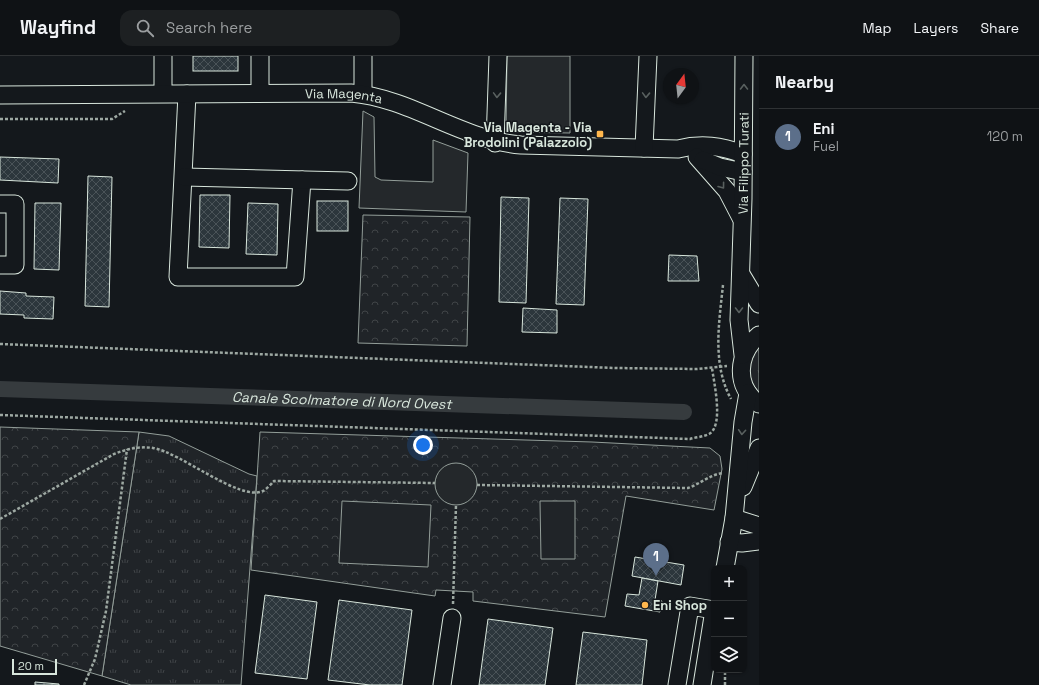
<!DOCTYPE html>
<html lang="en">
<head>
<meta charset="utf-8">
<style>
	:root { --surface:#0f1215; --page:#1d2022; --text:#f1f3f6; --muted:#9b9ea0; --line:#2f3234; --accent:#ea580c }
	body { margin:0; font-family:"Space Grotesk",sans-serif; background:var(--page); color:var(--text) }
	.controls { position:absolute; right:12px; bottom:12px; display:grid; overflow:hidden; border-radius:8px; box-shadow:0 1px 3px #0004 }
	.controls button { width:36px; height:36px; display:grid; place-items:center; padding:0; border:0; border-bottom:1px solid var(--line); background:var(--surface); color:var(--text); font:20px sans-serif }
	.compass { position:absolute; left:663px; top:12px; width:36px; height:36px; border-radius:50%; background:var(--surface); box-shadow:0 1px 3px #0004; rotate:15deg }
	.scale { position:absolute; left:12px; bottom:10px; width:45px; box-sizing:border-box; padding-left:4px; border:2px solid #d8e6dc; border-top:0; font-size:11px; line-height:14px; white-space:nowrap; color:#d8e6dc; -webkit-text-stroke:3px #14181c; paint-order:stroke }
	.you { position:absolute; left:423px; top:389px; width:14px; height:14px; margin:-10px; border:3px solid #fff; border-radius:50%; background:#1a73e8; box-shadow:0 0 0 6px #1a73e833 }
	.badge { display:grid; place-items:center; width:26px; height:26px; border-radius:50%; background:var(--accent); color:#fff; font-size:13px; font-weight:700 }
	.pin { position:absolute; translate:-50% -33px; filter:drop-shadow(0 1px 2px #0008) }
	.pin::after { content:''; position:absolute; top:21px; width:14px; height:12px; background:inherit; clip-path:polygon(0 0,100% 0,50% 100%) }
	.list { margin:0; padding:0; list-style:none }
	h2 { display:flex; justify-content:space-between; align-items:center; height:52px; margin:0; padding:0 16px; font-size:17px }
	h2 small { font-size:13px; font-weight:400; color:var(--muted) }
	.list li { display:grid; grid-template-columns:26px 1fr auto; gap:12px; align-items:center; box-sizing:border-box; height:56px; padding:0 16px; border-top:1px solid var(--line) }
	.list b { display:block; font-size:15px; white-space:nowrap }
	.list p { margin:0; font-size:13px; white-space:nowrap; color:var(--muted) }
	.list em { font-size:13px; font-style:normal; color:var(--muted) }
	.icon { flex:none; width:22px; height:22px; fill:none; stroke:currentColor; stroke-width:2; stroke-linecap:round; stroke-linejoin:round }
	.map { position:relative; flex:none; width:759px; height:629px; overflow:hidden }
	header { display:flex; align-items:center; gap:24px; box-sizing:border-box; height:56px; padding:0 20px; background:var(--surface); border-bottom:1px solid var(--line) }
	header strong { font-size:19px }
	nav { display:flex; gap:22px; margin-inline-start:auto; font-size:14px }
	.search { width:280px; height:36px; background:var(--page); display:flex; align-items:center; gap:10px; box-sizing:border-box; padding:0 14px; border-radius:12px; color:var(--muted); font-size:15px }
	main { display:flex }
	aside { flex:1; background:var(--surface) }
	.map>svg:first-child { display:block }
	.grass { fill:url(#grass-tufts); stroke:#939e99 }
	.forest { fill:url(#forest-crowns); stroke:#939e99 }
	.pitch { fill:#202428; stroke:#939e99 }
	.parking { fill:#24282b; stroke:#939e99 }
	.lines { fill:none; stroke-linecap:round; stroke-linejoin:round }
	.canal { stroke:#363b3e; stroke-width:16 }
	.building { fill:url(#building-cross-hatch); stroke:#d8e6dc }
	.minor-casing { stroke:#d8e6dc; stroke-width:19 }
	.path { stroke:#9da8a2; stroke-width:2.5; stroke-dasharray:3 2; stroke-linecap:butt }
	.minor { stroke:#14181c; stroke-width:17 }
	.oneway { stroke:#59605f }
	.poi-dot { fill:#ffb74d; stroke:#14181c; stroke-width:1.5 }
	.labels { text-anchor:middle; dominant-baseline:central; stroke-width:3; stroke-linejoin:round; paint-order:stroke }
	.street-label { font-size:13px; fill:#d8e6dc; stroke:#14181c }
	.poi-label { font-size:13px; font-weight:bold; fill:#d8e6dc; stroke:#14181c; text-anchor:end }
	.water-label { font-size:14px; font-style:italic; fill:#d8e6dc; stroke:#14181c }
</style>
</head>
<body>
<header>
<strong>Wayfind</strong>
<div class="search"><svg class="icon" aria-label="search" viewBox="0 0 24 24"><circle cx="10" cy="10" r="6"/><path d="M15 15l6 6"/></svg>Search here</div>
<nav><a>Map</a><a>Layers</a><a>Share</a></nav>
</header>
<main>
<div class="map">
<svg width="759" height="629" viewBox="0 0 759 629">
	<defs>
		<pattern id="grass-tufts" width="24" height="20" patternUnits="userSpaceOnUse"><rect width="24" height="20" fill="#202428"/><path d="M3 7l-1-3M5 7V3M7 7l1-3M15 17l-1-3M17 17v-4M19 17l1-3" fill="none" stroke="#404447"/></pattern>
		<pattern id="forest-crowns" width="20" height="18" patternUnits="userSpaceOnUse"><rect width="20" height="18" fill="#202428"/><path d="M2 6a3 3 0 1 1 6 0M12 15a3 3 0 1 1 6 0" fill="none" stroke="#404447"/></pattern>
		<pattern id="building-cross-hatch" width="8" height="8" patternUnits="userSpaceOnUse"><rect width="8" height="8" fill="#2c363c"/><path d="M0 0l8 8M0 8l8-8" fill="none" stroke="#4a5358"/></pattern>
	</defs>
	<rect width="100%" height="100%" fill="#14181c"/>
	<g class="grass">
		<path d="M759,290V337C745,321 748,306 759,290Z"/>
		<path d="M139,376L169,380L249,418L257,420L241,629H131L102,620Z"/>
	</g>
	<g class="forest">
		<path d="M363,159L470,161L467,290L358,287Z"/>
		<path d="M0,371L139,376L102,620L0,590Z"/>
		<path d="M260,376L592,386L710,392L720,400L722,413L714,454L626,440L605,561L473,545V536L436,534L435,540L251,514Z"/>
	</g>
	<g class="pitch">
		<path d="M342,445L431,449L428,511L339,507Z"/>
		<path d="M540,445H575V503H541Z"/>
	</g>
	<g class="parking">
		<path d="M507,0H570V77L506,76Z"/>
		<path d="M363,55L374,61L375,121L381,124L433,126V84L468,97L466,156L359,152Z"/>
		<circle cx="456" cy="428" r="21"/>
	</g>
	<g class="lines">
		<path class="canal" id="s1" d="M0,333L684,356"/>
	</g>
	<g class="building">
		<rect x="193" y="0" width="45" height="15"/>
		<path d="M0,101L59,103L58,127L0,124Z"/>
		<path d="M88,120L112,121L109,251L85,250Z"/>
		<path d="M200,139H230L229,192L199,191Z"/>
		<path d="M501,141L529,142L526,247L499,246Z"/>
		<path d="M560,142L588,143L584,249L556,248Z"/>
		<rect x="317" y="145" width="31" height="30"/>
		<path d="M35,147H61L59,214L34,213Z"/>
		<path d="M248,147L278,148L277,199L246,198Z"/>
		<path d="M669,199L697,200L699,225H668Z"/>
		<path d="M0,235L26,237V240L54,241L53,263L24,262V259L0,258Z"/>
		<path d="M523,252L557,254V277L522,276Z"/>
		<path d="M635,501L684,509L681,529L632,520Z"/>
		<path d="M642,522L658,525L655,544L662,545L660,556L625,550L627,538L639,539Z"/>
		<path d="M265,539L317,546L307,623L255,617Z"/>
		<path d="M339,544L412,554L402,629H370L328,624Z"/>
		<path d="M488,563L553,572L545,629H479Z"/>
		<path d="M583,576L647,584L642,629H576Z"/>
		<path d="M35,626L59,628V629H35Z"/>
	</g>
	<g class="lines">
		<g class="minor-casing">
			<g id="minor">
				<path d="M260,0V37"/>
				<path d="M363,0V38"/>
				<path d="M163,37V0"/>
				<path d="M187,38L178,221H295L302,124"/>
				<path id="s2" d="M0,39L351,37C411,42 461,84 521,89L678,93C702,87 721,90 743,98"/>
				<path d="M495,87L498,0"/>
				<path d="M644,92L648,0"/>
				<path d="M697,101L727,135L741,162"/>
				<path d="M703,104L720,111L743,116"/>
				<path d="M184,121L348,125"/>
				<path d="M0,148H15V209H0"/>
				<path d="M741,218L759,248"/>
				<path d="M759,279C737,298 734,330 759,348"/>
				<path id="s3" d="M743,299L739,264L743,143L744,0"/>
				<path d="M743,431L759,392"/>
				<path d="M734,462L759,470"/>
				<path d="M729,486L742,487L759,485"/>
				<path d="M725,512L734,462L743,366L748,337"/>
				<path d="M442,629L452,562"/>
				<path d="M677,629L690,550L714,554"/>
				<path d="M702,629L714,554"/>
			</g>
		</g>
		<g class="path">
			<path d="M0,63H112L125,55"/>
			<path d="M723,229C719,267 712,308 731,343"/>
			<path d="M0,288L615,312L697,313L727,310"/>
			<path d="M0,359L690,383C696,381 703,381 709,378C724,370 714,327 712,312"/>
			<path d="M477,429L688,432C700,428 711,418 723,417"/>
			<path d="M0,463L114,398C127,393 139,390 153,392C180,396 240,446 263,435C267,433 271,428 274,425L435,427"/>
			<path d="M453,548L456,449"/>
			<path d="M84,629L95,603L106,555L127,393"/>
			<path d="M725,629V614"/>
		</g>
		<use href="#minor" class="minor"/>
	</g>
	<defs><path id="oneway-chevron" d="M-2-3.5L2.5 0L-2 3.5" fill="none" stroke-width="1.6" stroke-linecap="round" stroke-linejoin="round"/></defs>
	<g class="oneway">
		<use href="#oneway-chevron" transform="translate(744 31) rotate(-90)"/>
		<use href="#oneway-chevron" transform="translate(497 39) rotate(92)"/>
		<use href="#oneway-chevron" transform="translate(646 39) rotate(92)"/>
		<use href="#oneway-chevron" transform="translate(722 130) rotate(53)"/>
		<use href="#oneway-chevron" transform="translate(739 254) rotate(90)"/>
		<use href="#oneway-chevron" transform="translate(742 376) rotate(94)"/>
	</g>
	<g class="poi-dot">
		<rect x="596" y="74" width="8" height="8" rx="2"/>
		<circle cx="645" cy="549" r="4"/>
	</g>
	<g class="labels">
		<g class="street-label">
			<text stroke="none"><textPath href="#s2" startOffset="344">Via Magenta</textPath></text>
			<text stroke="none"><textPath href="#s3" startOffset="192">Via Filippo Turati</textPath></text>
		</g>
		<g class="poi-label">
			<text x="592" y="71">Via Magenta - Via<tspan x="592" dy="15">Brodolini (Palazzolo)</tspan></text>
			<text x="653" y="549" text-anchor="start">Eni Shop</text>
		</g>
		<g class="water-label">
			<text stroke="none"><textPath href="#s1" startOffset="342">Canale Scolmatore di Nord Ovest</textPath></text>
		</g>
	</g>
</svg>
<div class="controls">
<button>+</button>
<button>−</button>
<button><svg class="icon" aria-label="layers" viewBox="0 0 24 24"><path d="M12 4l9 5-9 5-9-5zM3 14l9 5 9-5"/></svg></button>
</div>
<svg class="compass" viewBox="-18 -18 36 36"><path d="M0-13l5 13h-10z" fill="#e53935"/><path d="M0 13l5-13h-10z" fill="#9b9ea0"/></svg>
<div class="scale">20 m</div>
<div class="you"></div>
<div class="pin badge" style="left:656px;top:520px;background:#5c6f8a">1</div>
</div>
<aside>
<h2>Nearby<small></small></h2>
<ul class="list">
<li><span class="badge" style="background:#5c6f8a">1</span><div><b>Eni</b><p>Fuel</p></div><em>120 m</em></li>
</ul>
</aside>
</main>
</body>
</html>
